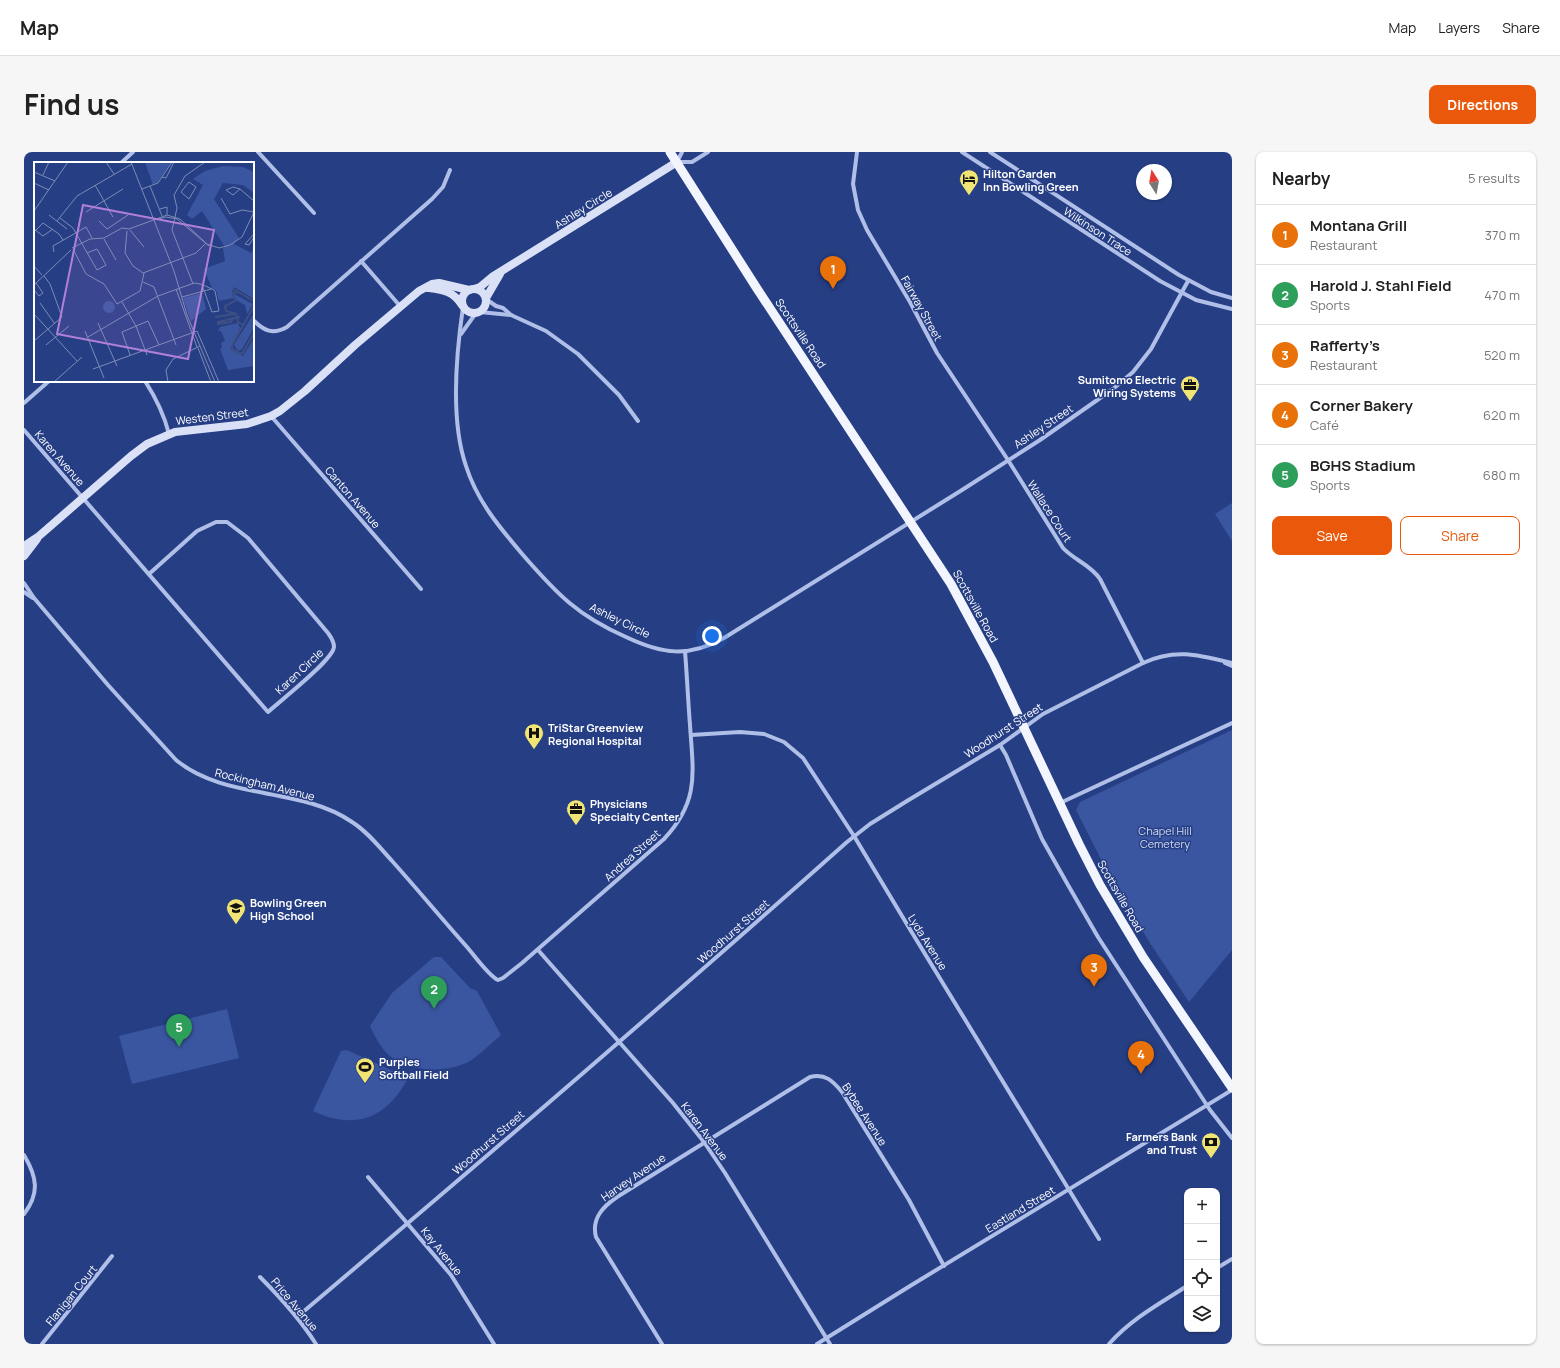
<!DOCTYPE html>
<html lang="en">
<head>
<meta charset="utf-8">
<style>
	:root { --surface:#fff; --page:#f6f6f6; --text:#222; --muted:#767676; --line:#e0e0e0; --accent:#ea580c }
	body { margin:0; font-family:Manrope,sans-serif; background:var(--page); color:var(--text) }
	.controls { position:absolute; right:12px; bottom:12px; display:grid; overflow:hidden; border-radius:8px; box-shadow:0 1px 3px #0004 }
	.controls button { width:36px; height:36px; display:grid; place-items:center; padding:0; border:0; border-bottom:1px solid var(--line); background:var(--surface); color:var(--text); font:20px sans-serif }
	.compass { position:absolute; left:1112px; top:12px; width:36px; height:36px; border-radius:50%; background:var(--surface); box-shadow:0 1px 3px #0004; rotate:349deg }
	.you { position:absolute; left:688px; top:484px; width:14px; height:14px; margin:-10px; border:3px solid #fff; border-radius:50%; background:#1a73e8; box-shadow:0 0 0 6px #1a73e833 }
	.badge { display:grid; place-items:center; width:26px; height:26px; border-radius:50%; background:var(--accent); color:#fff; font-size:13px; font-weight:700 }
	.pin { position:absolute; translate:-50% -33px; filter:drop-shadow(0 1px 2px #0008) }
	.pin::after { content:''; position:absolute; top:21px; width:14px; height:12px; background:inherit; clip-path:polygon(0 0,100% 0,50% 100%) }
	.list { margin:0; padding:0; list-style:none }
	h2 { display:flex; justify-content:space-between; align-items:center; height:52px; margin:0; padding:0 16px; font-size:17px }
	h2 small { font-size:13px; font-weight:400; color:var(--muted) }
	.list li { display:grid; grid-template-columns:26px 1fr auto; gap:12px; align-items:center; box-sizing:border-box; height:60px; padding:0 16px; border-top:1px solid var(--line) }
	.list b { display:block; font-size:15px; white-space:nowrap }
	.list p { margin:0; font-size:13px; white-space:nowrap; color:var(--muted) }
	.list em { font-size:13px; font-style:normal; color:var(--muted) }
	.actions { display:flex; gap:8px; padding:12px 16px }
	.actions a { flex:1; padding:9px 0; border:1px solid var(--accent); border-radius:8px; text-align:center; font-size:14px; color:var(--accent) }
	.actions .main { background:var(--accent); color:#fff }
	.icon { flex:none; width:22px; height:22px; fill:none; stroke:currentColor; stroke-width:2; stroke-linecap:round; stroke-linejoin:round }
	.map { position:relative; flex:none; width:1208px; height:1192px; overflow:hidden; border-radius:8px }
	header { display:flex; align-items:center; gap:24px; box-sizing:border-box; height:56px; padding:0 20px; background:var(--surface); border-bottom:1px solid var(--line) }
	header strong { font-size:19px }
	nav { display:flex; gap:22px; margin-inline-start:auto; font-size:14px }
	.intro { display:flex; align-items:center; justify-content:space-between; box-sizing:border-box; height:96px; padding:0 24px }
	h1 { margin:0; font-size:28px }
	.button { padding:10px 18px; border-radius:8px; background:var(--accent); color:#fff; font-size:14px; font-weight:700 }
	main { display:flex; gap:24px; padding:0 24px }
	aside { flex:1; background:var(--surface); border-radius:8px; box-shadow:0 1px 3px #0004 }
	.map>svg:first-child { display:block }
	.green { fill:#3b56a1 }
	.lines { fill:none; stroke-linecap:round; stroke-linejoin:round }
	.street { stroke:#b0bfe8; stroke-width:4 }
	.secondary { stroke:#dae1f7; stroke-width:8 }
	.primary { stroke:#f2f4fe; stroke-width:9 }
	.labels { text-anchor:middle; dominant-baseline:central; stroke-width:3; stroke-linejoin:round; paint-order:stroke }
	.poi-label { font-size:11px; font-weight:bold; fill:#fff; stroke:#263e84; text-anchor:start }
	.street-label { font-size:11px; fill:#fff; stroke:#263e84 }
	.park-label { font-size:11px; fill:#d4ddf6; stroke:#263e84 }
	.inset-river { fill:none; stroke:#3e5083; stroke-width:2 }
	.inset-road { fill:none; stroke:#7d8bb5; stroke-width:1 }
	.view { fill:#b080d9; fill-opacity:0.15; stroke:#b080d9; stroke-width:2 }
	.inset-edge { fill:none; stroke:#fff; stroke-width:2 }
</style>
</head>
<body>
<header>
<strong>Map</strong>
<nav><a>Map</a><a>Layers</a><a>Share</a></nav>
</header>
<div class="intro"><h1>Find us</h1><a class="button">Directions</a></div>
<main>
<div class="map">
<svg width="1208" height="1192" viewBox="0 0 1208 1192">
	<rect width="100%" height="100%" fill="#263e84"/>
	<g class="green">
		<path d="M1208,351V389L1191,362Z"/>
		<path d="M1208,578V798L1165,850L1126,791L1086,725L1052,658L1056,650Z"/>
		<path d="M410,805H417L446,836L453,839L477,883C467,891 457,902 446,909C423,922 378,921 360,898C354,891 350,882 346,874L368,841Z"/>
		<path d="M203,857L215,906L108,932L95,884Z"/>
		<path d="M323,898L384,926C363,966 331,979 289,959L317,899Z"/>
	</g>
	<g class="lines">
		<g class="street">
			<path d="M234,0L290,61"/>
			<path d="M658,0L653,10H668L684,0"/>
			<path d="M833,0L829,32L834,58L843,78L886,150L913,201L984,308L1039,396C1050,408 1067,413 1076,427L1119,511"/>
			<path d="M938,0L1136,129L1172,148L1208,157"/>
			<path d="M966,0L1155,123L1187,140L1208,146"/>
			<path d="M97,11L109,0"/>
			<path d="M337,109L376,154"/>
			<path d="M462,147L472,154L479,156L487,163L522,179L554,202L595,243L614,269"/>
			<path d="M439,155C432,203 426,268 442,314C453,349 476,376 499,403C533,442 554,464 602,485C638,502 664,506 700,486L938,338L1016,288L1089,237L1109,220L1127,197L1164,129"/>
			<path d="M456,160L487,163"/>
			<path d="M229,168C240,179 249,183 263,175L408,47L419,35L426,18"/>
			<path d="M437,182L452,161"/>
			<path d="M121,229C132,246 140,262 145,282"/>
			<path d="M0,251L25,229"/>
			<path d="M247,264L397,437"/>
			<path d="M0,278L244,560C256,549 309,508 310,495C310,490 307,485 304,481L224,386L203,370H192L173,379L125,422"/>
			<path d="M0,431L10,446L84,533L152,608C202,649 276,634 328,670C344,680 356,696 369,710C394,738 418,767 443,795C451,804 464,823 474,828L479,826L498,811L640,687C676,649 669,620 666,573C664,548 663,524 661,499"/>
			<path d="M0,440L9,446"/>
			<path d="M1201,511L1208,514"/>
			<path d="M667,583L716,580L740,582L760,590L779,606L830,684L887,779L1075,1087"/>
			<path d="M976,593L982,603L1018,687L1044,733L1074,785L1186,958L1208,986"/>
			<path d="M1036,651L1208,571"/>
			<path d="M514,798L649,951L680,990L701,1021L806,1192"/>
			<path d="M0,1003C13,1025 16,1041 0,1062"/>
			<path d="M344,1025L427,1123L470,1192"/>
			<path d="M1193,1116L1208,1107"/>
			<path d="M236,1125C257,1146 276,1167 292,1192"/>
			<path d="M273,1165C458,1009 642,851 823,690L846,672L883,649L976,593L1019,562L1119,511C1151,496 1175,503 1208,511"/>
			<path d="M18,1192L88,1104"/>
			<path d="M638,1192L572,1085C567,1066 580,1054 593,1045L786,925C801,921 809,929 818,940L885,1048L920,1114"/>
			<path d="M793,1192L886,1134L1208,938"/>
			<path d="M1085,1192C1107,1167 1135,1152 1163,1134"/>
		</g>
		<g class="secondary">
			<path d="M404,136C419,138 429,139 438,153"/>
			<circle cx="450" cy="149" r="12"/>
			<path d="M450,137L456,135L468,125L653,10"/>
			<path d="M462,146L476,122"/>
			<path d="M0,394L15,384L107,304L123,292L151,280L223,272L247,264L256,259L281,239L331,193L395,139L408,132L415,131L445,138"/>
			<path d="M0,404L13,387"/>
		</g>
		<path class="primary" d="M646,0L732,135L927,432L969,510L1055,692L1076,733L1119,805L1208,936"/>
	</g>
	<defs>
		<g id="hotel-pin" transform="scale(1)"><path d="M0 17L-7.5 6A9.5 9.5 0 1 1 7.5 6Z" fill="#f0e475" stroke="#263e84"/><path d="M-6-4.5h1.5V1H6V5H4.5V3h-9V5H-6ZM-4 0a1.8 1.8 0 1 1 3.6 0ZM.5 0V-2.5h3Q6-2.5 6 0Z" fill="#111"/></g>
		<g id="office-pin" transform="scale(1)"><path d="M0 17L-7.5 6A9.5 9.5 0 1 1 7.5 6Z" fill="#f0e475" stroke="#263e84"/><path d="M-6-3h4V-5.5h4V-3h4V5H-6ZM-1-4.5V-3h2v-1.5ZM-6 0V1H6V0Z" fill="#111"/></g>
		<g id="hospital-pin" transform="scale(1)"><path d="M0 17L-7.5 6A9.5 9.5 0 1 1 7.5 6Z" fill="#f0e475" stroke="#263e84"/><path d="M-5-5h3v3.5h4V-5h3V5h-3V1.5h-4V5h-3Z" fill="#111"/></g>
		<g id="school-pin" transform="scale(1)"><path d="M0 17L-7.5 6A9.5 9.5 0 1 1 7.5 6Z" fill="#f0e475" stroke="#263e84"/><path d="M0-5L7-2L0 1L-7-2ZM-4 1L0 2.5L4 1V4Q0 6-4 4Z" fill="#111"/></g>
		<g id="stadium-pin" transform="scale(1)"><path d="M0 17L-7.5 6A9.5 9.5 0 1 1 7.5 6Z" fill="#f0e475" stroke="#263e84"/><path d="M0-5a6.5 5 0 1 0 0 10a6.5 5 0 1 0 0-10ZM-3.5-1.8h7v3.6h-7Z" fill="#111"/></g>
		<g id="bank-pin" transform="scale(1)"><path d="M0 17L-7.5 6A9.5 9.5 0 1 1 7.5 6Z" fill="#f0e475" stroke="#263e84"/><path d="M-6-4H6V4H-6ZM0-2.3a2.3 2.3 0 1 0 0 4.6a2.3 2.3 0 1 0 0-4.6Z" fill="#111"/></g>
	</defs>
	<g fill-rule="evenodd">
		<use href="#hotel-pin" x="945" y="27"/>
		<use href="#office-pin" x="1166" y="233"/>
		<use href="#hospital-pin" x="510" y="581"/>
		<use href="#office-pin" x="552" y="657"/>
		<use href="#school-pin" x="212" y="756"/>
		<use href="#stadium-pin" x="341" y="915"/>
		<use href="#bank-pin" x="1187" y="990"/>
	</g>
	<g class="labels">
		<g class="poi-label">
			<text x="959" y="21">Hilton Garden<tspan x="959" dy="13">Inn Bowling Green</tspan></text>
			<text x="1152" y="227" text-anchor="end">Sumitomo Electric<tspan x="1152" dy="13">Wiring Systems</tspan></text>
			<text x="524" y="575">TriStar Greenview<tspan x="524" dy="13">Regional Hospital</tspan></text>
			<text x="566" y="651">Physicians<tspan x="566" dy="13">Specialty Center</tspan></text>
			<text x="226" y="750">Bowling Green<tspan x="226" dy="13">High School</tspan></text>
			<text x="355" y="909">Purples<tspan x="355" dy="13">Softball Field</tspan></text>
			<text x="1173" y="984" text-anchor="end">Farmers Bank<tspan x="1173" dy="13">and Trust</tspan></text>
		</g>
		<g class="street-label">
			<text transform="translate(559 56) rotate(-32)">Ashley Circle</text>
			<text transform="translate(1074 79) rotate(33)">Wilkinson Trace</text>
			<text transform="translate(898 156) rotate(61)">Fairway Street</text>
			<text transform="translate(777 181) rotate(56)">Scottsville Road</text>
			<text transform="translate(188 264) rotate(-7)">Westen Street</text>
			<text transform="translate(1019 274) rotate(-34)">Ashley Street</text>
			<text transform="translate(36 306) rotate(49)">Karen Avenue</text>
			<text transform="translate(329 345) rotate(49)">Canton Avenue</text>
			<text transform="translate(1026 359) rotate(57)">Wallace Court</text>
			<text transform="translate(952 454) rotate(61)">Scottsville Road</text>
			<text transform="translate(596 468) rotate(26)">Ashley Circle</text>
			<text transform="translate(275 519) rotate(-43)">Karen Circle</text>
			<text transform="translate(979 578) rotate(-33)">Woodhurst Street</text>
			<text transform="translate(241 632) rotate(14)">Rockingham Avenue</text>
			<text transform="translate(608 703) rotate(-42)">Andrea Street</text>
			<text transform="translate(1097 744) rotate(60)">Scottsville Road</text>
			<text transform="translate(709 779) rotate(-41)">Woodhurst Street</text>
			<text transform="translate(904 790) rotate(58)">Lyda Avenue</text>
			<text transform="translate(841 962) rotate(57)">Bybee Avenue</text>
			<text transform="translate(681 979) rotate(53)">Karen Avenue</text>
			<text transform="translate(464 990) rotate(-41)">Woodhurst Street</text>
			<text transform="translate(609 1025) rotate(-34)">Harvey Avenue</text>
			<text transform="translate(996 1057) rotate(-31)">Eastland Street</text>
			<text transform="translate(418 1099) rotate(51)">Kay Avenue</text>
			<text transform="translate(47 1143) rotate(-51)">Flanigan Court</text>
			<text transform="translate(271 1152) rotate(50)">Price Avenue</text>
		</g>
		<g class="park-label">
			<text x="1141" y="678">Chapel Hill<tspan x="1141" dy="13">Cemetery</tspan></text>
		</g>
	</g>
	<g transform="translate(10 10)">
		<rect width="220" height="220" fill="#263e84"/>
		<path d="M111,0H137L124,20L119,23ZM189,4L209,5L220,10V31L209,23L189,21L180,37L205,76L200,82L217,91L220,86V137L200,125L198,130L199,136L185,139L182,128L178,126L170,107L191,99L189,86L191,85L168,49L158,57L153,53L169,23L159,17L171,9ZM168,131L172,147L157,159L149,136ZM200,132L219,142L213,152L211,143L202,138ZM69 145a6 6 0 1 1 12 0a6 6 0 1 1-12 0ZM220,151V166L208,187L204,189L200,183ZM204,161L206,166L196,187L209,194L220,176V204L194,208L186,187L188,186L187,181L191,179L187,169H184L186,165Z" fill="#3b56a1"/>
		<path class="inset-river" d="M199,127L220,139M203,130L199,131L201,139L191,144L192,149L202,152L204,160L209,163M181,155L200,152M199,156L197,160L184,162V160L205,155H206M208,192L198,187V183L220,144M208,192L220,171"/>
		<path class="inset-road" d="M72,0L80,12M97,0L140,109L153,153L181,220M0,10L21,19M9,13L15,0M128,15L132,16L140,0M155,20L162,25L155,37L147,30ZM0,21L15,28M61,23L79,55M116,24L128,54M199,25L206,27L199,33L192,28ZM108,27L124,21L138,0M206,27L220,39M187,36L196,52L208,48L220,50M126,47L133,45V53M0,49L34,0M52,50L89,27M15,53L33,67M26,56L39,66L63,108L72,103L63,87L53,91M120,58L132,55L143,57L175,84M23,59L43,34L98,2M65,59L73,67L94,53M0,67L9,74L19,67M96,68L110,85M1,69L9,61L25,72L29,78M93,69L91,91L99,104L109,111L162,91L171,82M220,72L211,82L215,83L220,75M70,77L82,98M38,86L56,77L70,76L88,66L95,67L133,53L146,57L173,82L185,86M185,86L196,83L208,75L220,50M39,87L52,112L70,122L83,142L106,129L110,111M20,90L19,84L52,65L58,76M0,104L8,113M109,120L120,125L142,183M159,122L138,68L143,46L140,33L151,14L171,0M0,123L37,88M142,127L163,185M0,128L5,134L9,131L2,121M148,135L177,127M88,140L102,164L113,193M6,141L21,162M0,152L43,199M64,161L83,204M51,169L70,216M54,175L124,134L160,121L166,122H167L180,128L181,129L185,149L178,150L168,123M0,179L28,155L16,122L10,114M12,183L35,164M164,186L177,220M96,193L88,170L114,159L125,183M59,207L163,169L185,220M20,220L48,195M134,220L132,208L139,197L166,184"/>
		<path class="view" d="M49,43L180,68L154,197L23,172Z"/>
		<rect width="220" height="220" class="inset-edge"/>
	</g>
</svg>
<div class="controls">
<button>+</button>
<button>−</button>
<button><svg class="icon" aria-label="locate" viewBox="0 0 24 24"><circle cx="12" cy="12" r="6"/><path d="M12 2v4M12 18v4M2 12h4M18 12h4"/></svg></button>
<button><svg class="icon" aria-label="layers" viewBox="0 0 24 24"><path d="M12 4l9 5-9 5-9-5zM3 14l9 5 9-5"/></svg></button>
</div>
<svg class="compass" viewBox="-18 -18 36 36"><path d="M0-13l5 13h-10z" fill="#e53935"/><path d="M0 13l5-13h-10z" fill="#767676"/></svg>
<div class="you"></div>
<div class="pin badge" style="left:809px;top:137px;background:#e8710a">1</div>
<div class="pin badge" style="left:410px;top:857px;background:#2e9e5b">2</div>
<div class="pin badge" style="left:1070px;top:835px;background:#e8710a">3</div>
<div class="pin badge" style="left:1117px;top:922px;background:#e8710a">4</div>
<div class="pin badge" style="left:155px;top:895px;background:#2e9e5b">5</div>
</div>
<aside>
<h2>Nearby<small>5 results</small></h2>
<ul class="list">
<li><span class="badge" style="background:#e8710a">1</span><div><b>Montana Grill</b><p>Restaurant</p></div><em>370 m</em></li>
<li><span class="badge" style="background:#2e9e5b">2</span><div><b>Harold J. Stahl Field</b><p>Sports</p></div><em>470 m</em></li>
<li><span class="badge" style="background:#e8710a">3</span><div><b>Rafferty’s</b><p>Restaurant</p></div><em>520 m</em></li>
<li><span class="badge" style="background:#e8710a">4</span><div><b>Corner Bakery</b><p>Café</p></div><em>620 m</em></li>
<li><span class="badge" style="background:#2e9e5b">5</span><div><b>BGHS Stadium</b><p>Sports</p></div><em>680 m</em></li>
</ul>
<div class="actions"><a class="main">Save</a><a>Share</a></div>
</aside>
</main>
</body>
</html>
